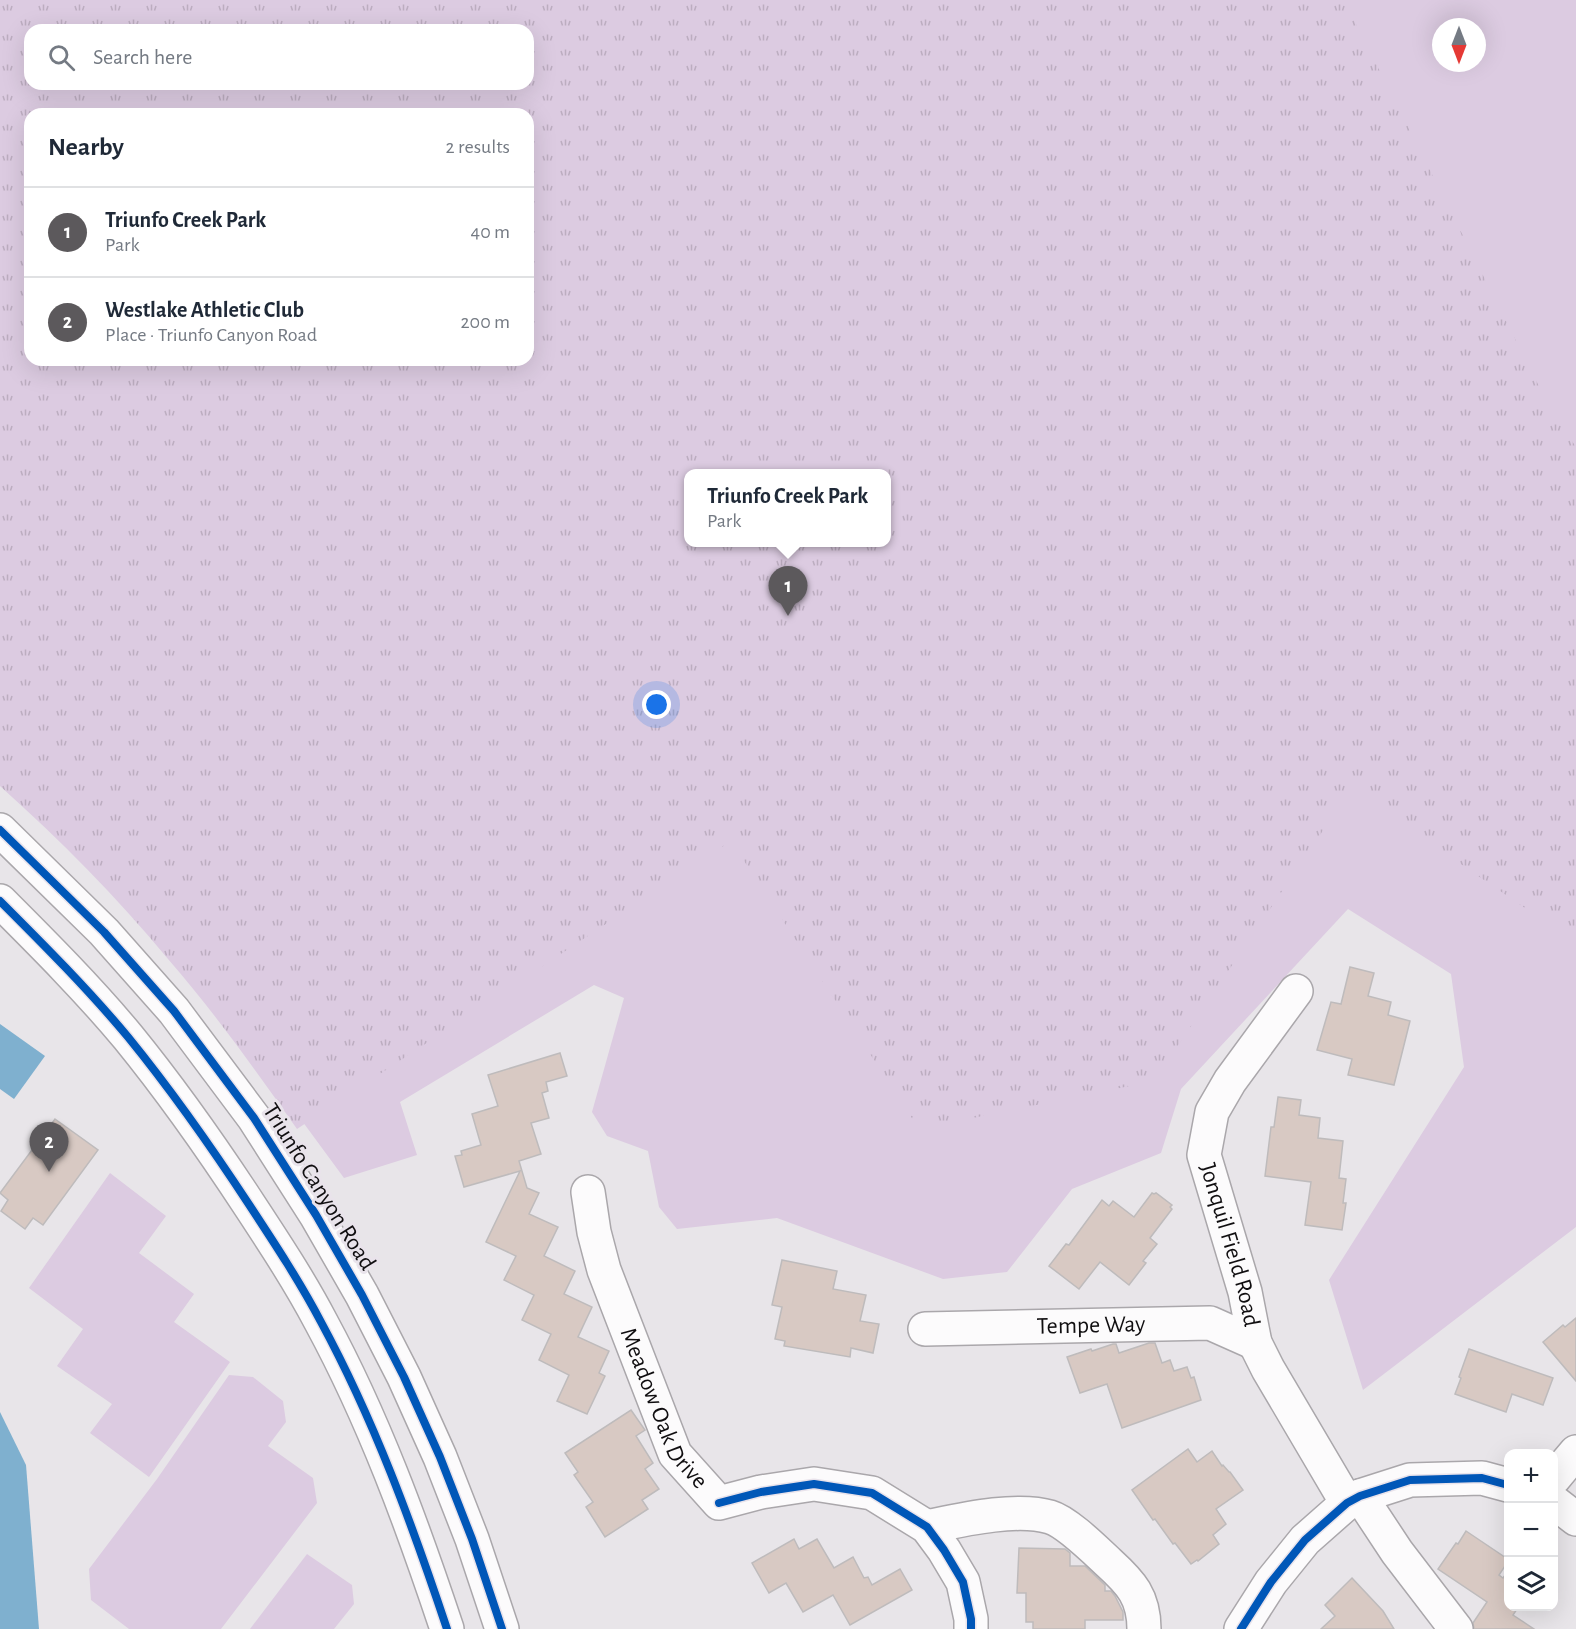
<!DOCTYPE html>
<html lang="en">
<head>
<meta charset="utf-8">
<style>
	:root { --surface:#fff; --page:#f6f6f7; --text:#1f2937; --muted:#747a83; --line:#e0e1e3; --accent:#5c595c }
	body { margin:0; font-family:"Alegreya Sans",sans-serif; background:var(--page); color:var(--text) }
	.controls { position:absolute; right:18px; bottom:18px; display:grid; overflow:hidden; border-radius:12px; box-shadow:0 6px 24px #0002 }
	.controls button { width:54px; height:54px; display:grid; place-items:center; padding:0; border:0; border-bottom:2px solid var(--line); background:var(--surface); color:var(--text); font:30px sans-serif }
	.compass { position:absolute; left:1432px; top:18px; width:54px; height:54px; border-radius:50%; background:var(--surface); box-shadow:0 6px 24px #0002; rotate:180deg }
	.you { position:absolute; left:657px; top:705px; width:21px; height:21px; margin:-15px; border:4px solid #fff; border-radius:50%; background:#1a73e8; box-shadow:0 0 0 9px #1a73e833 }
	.badge { display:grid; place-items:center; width:39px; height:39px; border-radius:50%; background:var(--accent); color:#fff; font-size:20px; font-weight:700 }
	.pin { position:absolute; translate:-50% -50px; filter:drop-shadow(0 2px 3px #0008) }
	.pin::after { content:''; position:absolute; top:32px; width:21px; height:18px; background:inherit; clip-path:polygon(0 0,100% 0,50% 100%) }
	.popup { position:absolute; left:684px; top:469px; width:207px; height:78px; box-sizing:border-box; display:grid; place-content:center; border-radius:12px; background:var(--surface); filter:drop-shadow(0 2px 4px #0005); font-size:20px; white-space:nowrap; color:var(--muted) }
	.popup b { font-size:22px; color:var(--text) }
	.popup::after { content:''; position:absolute; left:50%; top:100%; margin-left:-12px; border:12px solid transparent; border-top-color:var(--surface) }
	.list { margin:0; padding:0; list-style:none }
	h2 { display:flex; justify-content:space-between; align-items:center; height:78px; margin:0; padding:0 24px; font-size:26px }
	h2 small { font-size:20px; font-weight:400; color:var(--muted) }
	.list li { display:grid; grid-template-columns:39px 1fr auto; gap:18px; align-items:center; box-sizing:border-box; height:90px; padding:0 24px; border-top:2px solid var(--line) }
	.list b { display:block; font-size:22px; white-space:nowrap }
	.list p { margin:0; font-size:20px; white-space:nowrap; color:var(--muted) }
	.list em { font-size:20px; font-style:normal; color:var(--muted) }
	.icon { flex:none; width:33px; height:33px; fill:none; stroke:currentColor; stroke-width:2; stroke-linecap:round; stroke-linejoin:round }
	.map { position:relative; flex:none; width:1576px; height:1629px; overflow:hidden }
	.search { position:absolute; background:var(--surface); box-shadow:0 6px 24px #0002; left:24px; top:24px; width:510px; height:66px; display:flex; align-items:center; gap:15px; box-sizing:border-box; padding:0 21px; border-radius:18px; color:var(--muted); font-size:22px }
	.panel { position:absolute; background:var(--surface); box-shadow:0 6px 24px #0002; left:24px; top:108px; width:510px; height:258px; border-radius:18px }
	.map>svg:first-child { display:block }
	.grass { fill:#dccbe1; fill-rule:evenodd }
	.park { fill:url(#park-tufts); fill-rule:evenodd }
	.water { fill:#7fb0cf }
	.building { fill:#d8c9c3; stroke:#bebbbc; stroke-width:1.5 }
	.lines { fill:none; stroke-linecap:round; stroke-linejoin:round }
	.minor-casing { stroke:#aaa7ab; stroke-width:36 }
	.minor { stroke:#fcfbfc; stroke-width:33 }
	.cycleway-casing { stroke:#e9e3eb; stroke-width:11 }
	.cycleway { stroke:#0057b8; stroke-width:8 }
	.labels { text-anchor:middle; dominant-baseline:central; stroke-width:6; stroke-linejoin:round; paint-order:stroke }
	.street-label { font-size:24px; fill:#100e10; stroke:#e9e3eb }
</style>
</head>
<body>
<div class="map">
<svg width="1576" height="1629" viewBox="0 0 1576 1629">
	<defs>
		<pattern id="park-tufts" width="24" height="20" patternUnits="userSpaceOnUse" patternTransform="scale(1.5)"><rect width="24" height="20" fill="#dccbe1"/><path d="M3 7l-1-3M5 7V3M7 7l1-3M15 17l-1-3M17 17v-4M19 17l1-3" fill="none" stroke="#bcadc0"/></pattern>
	</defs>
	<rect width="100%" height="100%" fill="#e8e5e9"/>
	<g class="grass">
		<path d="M0,0H1576V1227L1363,1390L1329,1280L1464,1067L1451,974L1348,909L1181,1089L1161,1153L1072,1189L1007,1272L943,1279L777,1218L677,1229L659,1207L648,1151L607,1136L592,1112L624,998L594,985L400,1102L417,1155L344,1178L233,1027L0,767ZM1441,27H1477V63H1441ZM30,30H528V84H30ZM30,114H528V360H30ZM689,474H887V542H689Z"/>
		<path d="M110,1173L166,1216L139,1253L194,1294L174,1322L230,1362L149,1477L90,1433L112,1404L57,1366L83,1329L29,1288Z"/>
		<path d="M229,1375L253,1377L283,1401L286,1422L268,1446L313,1478L317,1503L221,1629H129L91,1600L89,1569L157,1479Z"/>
		<path d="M307,1554L352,1585L354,1604L334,1629H250Z"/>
	</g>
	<path class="park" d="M0,0H1344L1550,408L1576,447V943L1351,789L1154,1081L919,1129L731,841L297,1129C256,1071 215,1013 168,959C117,897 60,840 0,786ZM30,30H528V84H30ZM30,114H528V360H30ZM689,474H887V542H689Z"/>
	<g class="water">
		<path d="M0,1024L45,1056L14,1099L0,1089Z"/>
		<path d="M0,1412L26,1465L39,1629H0Z"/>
	</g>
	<g class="building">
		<path d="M1350,967L1374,973L1368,996L1391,1002L1388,1015L1410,1021L1394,1085L1348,1075L1352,1059L1317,1050L1331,1002L1341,1004Z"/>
		<path d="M560,1053L567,1076L546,1082L548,1091L542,1093L549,1118L531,1123L541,1154L519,1161L527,1188L539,1193L529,1214L558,1227L544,1256L575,1271L564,1294L592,1307L578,1337L609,1351L599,1373L605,1376L587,1414L557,1401L569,1375L539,1360L551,1334L522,1320L534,1295L504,1280L516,1256L486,1242L520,1171L464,1187L455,1156L462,1155L461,1151L481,1145L472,1114L498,1106L488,1075Z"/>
		<path d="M1278,1097L1301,1100L1299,1115L1320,1118L1318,1138L1343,1141L1339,1178L1346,1179L1343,1203H1346L1342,1230L1305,1225L1311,1182L1265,1176L1271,1127H1274Z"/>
		<path d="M55,1119L98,1150L43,1225L33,1218L25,1229L1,1211L8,1200L0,1193Z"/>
		<path d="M1152,1193L1154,1194L1156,1193L1172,1205L1170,1207L1172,1209L1150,1238L1157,1244L1143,1261L1146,1263L1129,1285L1100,1262L1079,1289L1049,1266L1066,1244L1069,1245L1102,1200L1109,1206L1113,1201L1134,1217Z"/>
		<path d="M782,1260L837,1271L833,1289L866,1295L860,1321L879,1324L873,1353L851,1348L850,1357L784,1346L785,1341L775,1339L782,1307L772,1305Z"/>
		<path d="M1576,1318V1381L1543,1342L1563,1325L1565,1327Z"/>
		<path d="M1149,1343H1155L1162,1363L1170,1360L1174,1371L1187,1367L1191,1378L1194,1377L1201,1400L1122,1428L1107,1384L1080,1393L1067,1357L1091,1349L1092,1351L1113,1344H1116L1119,1353Z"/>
		<path d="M1469,1349L1553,1378L1543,1405L1512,1394L1506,1412L1455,1394L1461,1378L1459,1377Z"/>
		<path d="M631,1410L645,1430L636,1436L653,1463L645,1469L659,1489L642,1500L648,1509L605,1537L586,1507L593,1502L574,1475L578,1472L565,1453Z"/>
		<path d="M1188,1449L1197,1462L1212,1451L1222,1466L1223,1465L1229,1472H1230L1243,1490L1216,1509L1226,1524L1213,1535L1219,1544L1198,1561L1197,1560L1191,1564L1175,1543L1173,1544L1155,1519L1153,1520L1132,1490Z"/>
		<path d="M1466,1531L1509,1560L1499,1575L1503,1578L1509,1570V1606H1519L1513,1615L1534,1629H1474L1473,1623L1487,1602L1438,1569L1456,1543L1458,1544Z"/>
		<path d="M794,1539L799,1549L817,1539L834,1568L853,1557L864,1578L868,1577L872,1585L900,1569L912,1590L850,1625L833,1595L803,1612L786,1583L769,1593L752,1563Z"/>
		<path d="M1019,1548L1065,1549L1070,1553V1566H1085L1105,1585V1591H1111L1115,1596L1123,1612V1620H1085V1629H1033V1622H1026V1593H1017Z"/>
		<path d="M1352,1578L1383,1611L1394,1629H1321L1335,1616L1325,1605Z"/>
	</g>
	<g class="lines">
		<g class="minor-casing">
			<g id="minor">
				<path d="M0,830L104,932L174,1011L254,1118L316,1215L362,1295L404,1377L440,1457L472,1539L502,1629"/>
				<path d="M0,901C44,945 88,989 128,1037C172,1091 212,1148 250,1206C275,1244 300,1282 321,1322C374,1420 412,1524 447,1629"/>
				<path id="s1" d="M1296,991L1230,1081L1212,1112L1204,1155L1245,1292L1255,1343L1268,1369L1347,1503"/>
				<path id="s2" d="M588,1192L594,1232L604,1270L675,1454L719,1503L761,1492L814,1484L872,1493L927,1527L944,1550L963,1582L971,1619V1629"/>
				<path id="s3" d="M925,1329L1210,1323L1255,1343"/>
				<path d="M1554,1478L1576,1452"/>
				<path d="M1360,1496L1397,1552L1456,1629"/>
				<path d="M1554,1502L1576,1519"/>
				<path d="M927,1527C961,1520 1016,1507 1050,1517C1067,1522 1095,1550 1109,1563C1131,1583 1144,1597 1144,1629"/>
				<path d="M1241,1629L1271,1582L1305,1540L1347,1503L1360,1496L1410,1480L1482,1478L1508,1485"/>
			</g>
		</g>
		<use href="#minor" class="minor"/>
		<g class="cycleway-casing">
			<g id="cycleway">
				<path d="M0,830L104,932L174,1011L254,1118L316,1215L362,1295L404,1377L440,1457L472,1539L502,1629"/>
				<path d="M0,901C44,945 88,989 128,1037C172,1091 212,1148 250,1206C275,1244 300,1282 321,1322C374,1420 412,1524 447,1629"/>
				<path d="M719,1503L761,1492L814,1484L872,1493L927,1527L944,1550L963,1582L971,1619V1629"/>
				<path d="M1241,1629L1271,1582L1305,1540L1347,1503L1360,1496L1410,1480L1482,1478L1508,1485"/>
			</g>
		</g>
		<use href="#cycleway" class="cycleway"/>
	</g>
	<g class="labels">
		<g class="street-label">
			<text transform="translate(319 1187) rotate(58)">Triunfo Canyon Road</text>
			<text stroke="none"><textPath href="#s1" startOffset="285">Jonquil Field Road</textPath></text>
			<text stroke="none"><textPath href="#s3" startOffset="166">Tempe Way</textPath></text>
			<text stroke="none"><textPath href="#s2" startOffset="231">Meadow Oak Drive</textPath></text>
		</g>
	</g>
</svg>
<div class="controls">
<button>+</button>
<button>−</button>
<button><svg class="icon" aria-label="layers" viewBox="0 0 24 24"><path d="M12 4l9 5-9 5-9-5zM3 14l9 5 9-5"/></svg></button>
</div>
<svg class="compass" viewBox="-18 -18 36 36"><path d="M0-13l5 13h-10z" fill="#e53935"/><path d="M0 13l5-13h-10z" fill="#747a83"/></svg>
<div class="you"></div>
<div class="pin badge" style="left:788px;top:616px">1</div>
<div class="popup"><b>Triunfo Creek Park</b>Park</div>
<div class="pin badge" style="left:49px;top:1172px">2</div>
<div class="search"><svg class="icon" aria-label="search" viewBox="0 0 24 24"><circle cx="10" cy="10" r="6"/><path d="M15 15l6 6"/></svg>Search here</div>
<section class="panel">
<h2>Nearby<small>2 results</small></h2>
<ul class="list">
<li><span class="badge">1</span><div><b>Triunfo Creek Park</b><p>Park</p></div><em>40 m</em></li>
<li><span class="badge">2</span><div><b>Westlake Athletic Club</b><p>Place · Triunfo Canyon Road</p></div><em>200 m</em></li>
</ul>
</section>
</div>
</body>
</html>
